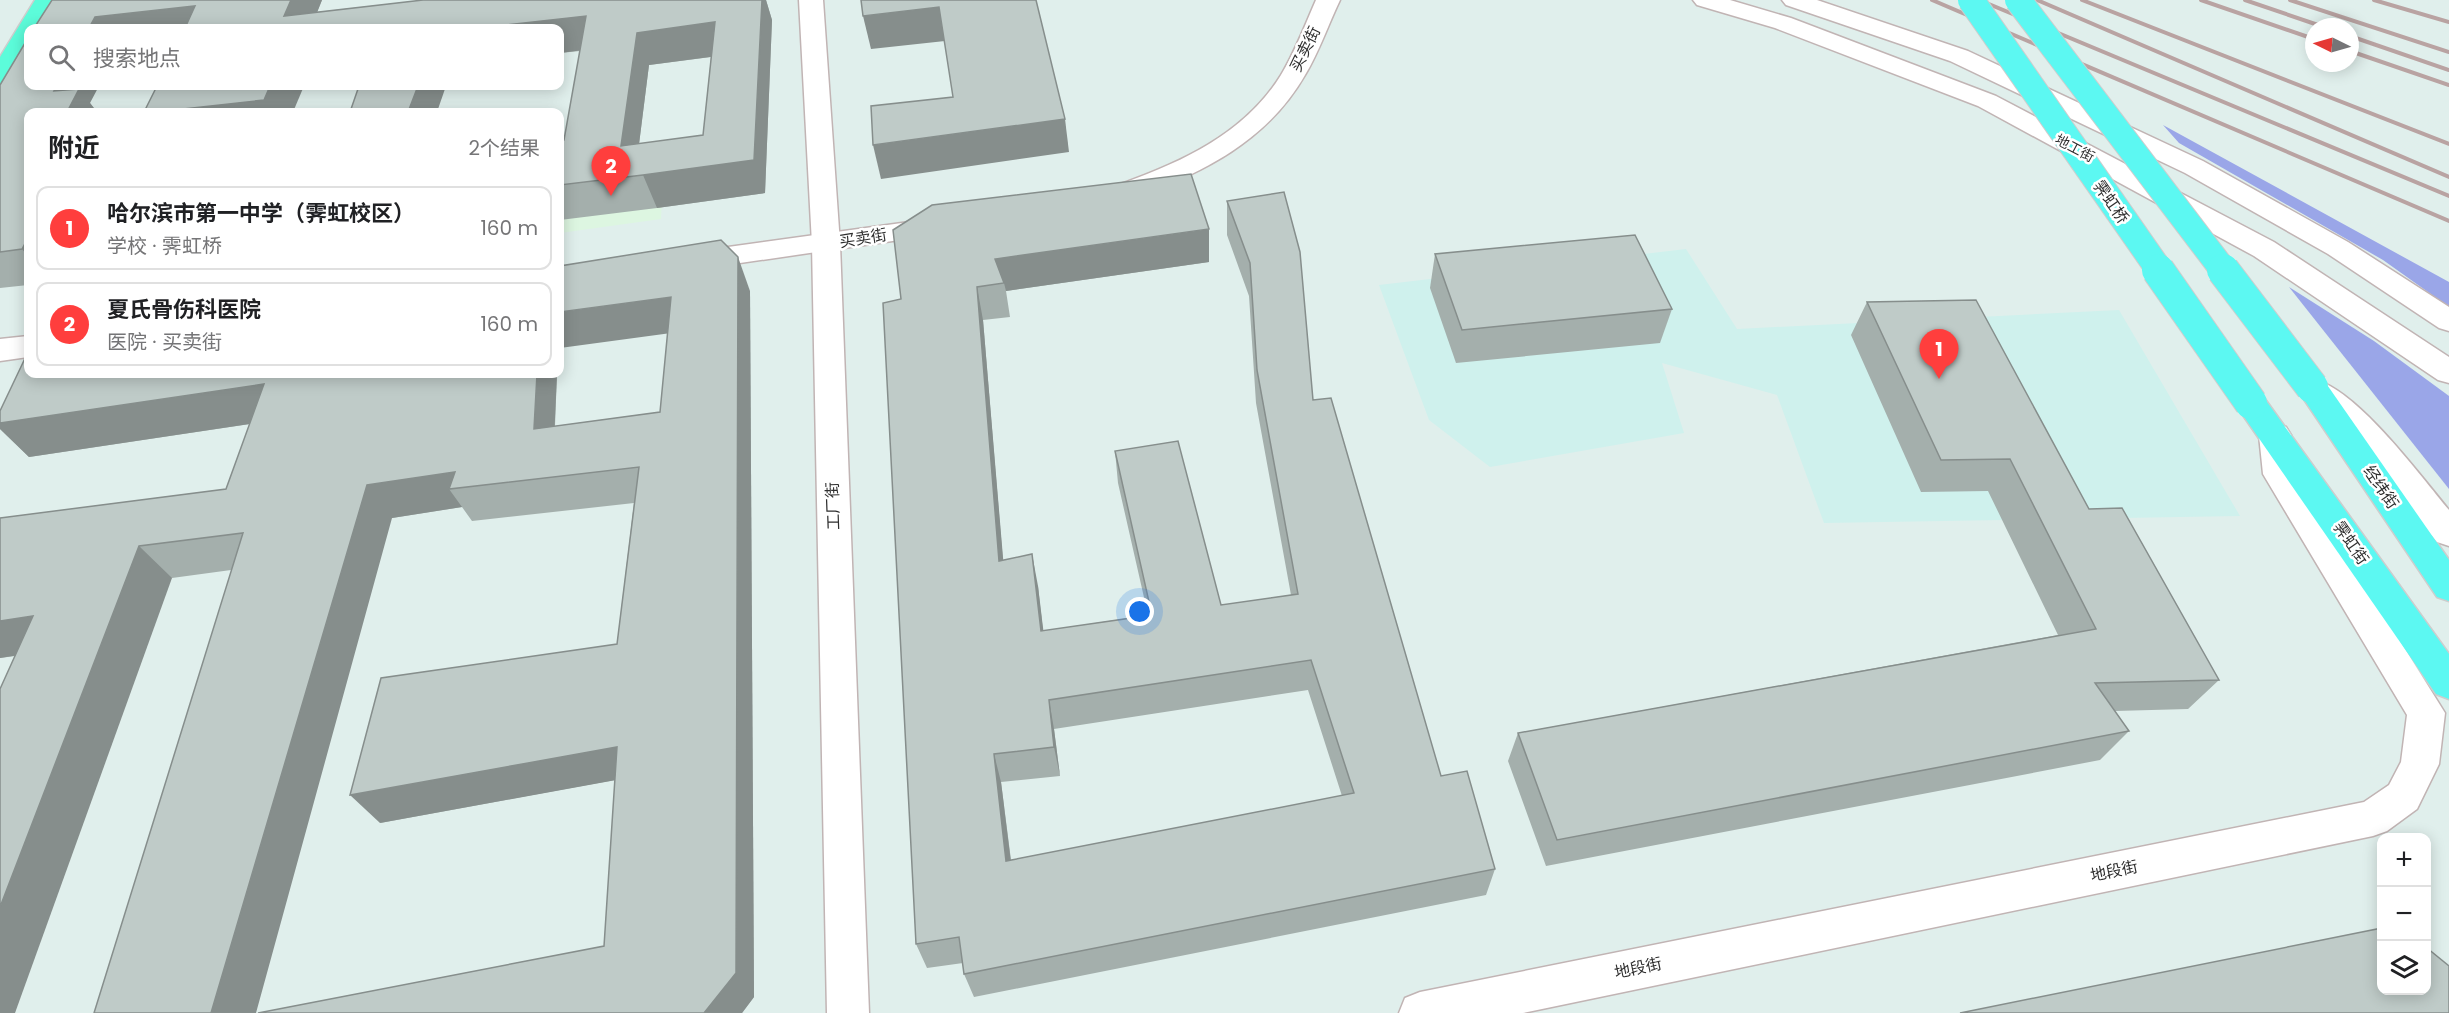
<!DOCTYPE html>
<html lang="zh">
<head>
<meta charset="utf-8">
<style>
	:root { --surface:#fff; --page:#f6f6f6; --text:#202124; --muted:#757577; --line:#e0e0e0; --accent:#ff3e3d }
	body { margin:0; font-family:Poppins,"Noto Sans SC",sans-serif; background:var(--page); color:var(--text) }
	.controls { position:absolute; right:18px; bottom:18px; display:grid; overflow:hidden; border-radius:12px; box-shadow:0 3px 15px #0003 }
	.controls button { width:54px; height:54px; display:grid; place-items:center; padding:0; border:0; border-bottom:2px solid var(--line); background:var(--surface); color:var(--text); font:30px sans-serif }
	.compass { position:absolute; left:2305px; top:18px; width:54px; height:54px; border-radius:50%; background:var(--surface); box-shadow:0 3px 15px #0003; rotate:275deg }
	.you { position:absolute; left:1140px; top:612px; width:21px; height:21px; margin:-15px; border:4px solid #fff; border-radius:50%; background:#1a73e8; box-shadow:0 0 0 9px #1a73e833 }
	.badge { display:grid; place-items:center; width:39px; height:39px; border-radius:50%; background:var(--accent); color:#fff; font-size:20px; font-weight:700 }
	.pin { position:absolute; translate:-50% -50px; filter:drop-shadow(0 2px 3px #0008) }
	.pin::after { content:''; position:absolute; top:32px; width:21px; height:18px; background:inherit; clip-path:polygon(0 0,100% 0,50% 100%) }
	.list { margin:0; padding:0; list-style:none }
	h2 { display:flex; justify-content:space-between; align-items:center; height:78px; margin:0; padding:0 24px; font-size:26px }
	h2 small { font-size:20px; font-weight:400; color:var(--muted) }
	.list li { display:grid; grid-template-columns:39px 1fr auto; gap:18px; align-items:center; box-sizing:border-box; height:84px; margin:0 12px 12px; padding:0 12px; border:2px solid var(--line); border-radius:12px }
	.list b { display:block; font-size:22px; white-space:nowrap }
	.list p { margin:0; font-size:20px; white-space:nowrap; color:var(--muted) }
	.list em { font-size:20px; font-style:normal; color:var(--muted) }
	.icon { flex:none; width:33px; height:33px; fill:none; stroke:currentColor; stroke-width:2; stroke-linecap:round; stroke-linejoin:round }
	.map { position:relative; flex:none; width:2449px; height:1013px; overflow:hidden }
	.search { position:absolute; background:var(--surface); box-shadow:0 3px 15px #0003; left:24px; top:24px; width:540px; height:66px; display:flex; align-items:center; gap:15px; box-sizing:border-box; padding:0 21px; border-radius:12px; color:var(--muted); font-size:22px }
	.panel { position:absolute; background:var(--surface); box-shadow:0 3px 15px #0003; left:24px; top:108px; width:540px; height:270px; border-radius:12px }
	.map>svg:first-child { display:block }
	.education { fill:#cff1ed }
	.medical { fill:#ddf6e1 }
	.green { fill:#9aa6e8 }
	.lines { fill:none; stroke-linecap:round; stroke-linejoin:round }
	.tertiary-casing { stroke:#c1b4b4; stroke-width:3 }
	.secondary-casing { stroke:#c1b4b4; stroke-width:3 }
	.primary-casing { stroke:#cdcdcd; stroke-width:3 }
	.trunk-casing { stroke:#cdcdcd; stroke-width:3 }
	.tertiary { fill:#fff; fill-rule:evenodd }
	.secondary { fill:#fff; fill-rule:evenodd }
	.primary { fill:#5cf8f2; fill-rule:evenodd }
	.trunk { fill:#5cfcda; fill-rule:evenodd }
	.rail { stroke:#b9a3a2; stroke-width:4 }
	.primary-bridge-far1-casing { stroke:#cdcdcd; stroke-width:28; stroke-linecap:butt }
	.primary-bridge-casing { stroke:#cdcdcd; stroke-width:34; stroke-linecap:butt }
	.primary-bridge-far1 { stroke:#5cf8f2; stroke-width:26 }
	.primary-bridge { stroke:#5cf8f2; stroke-width:32 }
	.wall { fill:#a4afac; fill-rule:evenodd }
	.shaded-wall { fill:#868e8c }
	.building { fill:#bfcbc8; stroke:#868e8c; stroke-width:1.5; fill-rule:evenodd }
	.labels { text-anchor:middle; dominant-baseline:central; stroke-width:5; stroke-linejoin:round; paint-order:stroke }
	.far-street-label { font-size:14px; fill:#2e2e2e; stroke:#fff }
	.street-label { font-size:16px; fill:#2e2e2e; stroke:#fff }
</style>
</head>
<body>
<div class="map">
<svg width="2449" height="1013" viewBox="0 0 2449 1013">
	<rect width="100%" height="100%" fill="#e0efec"/>
	<path class="education" d="M1686,249L1737,329L2119,310L2240,516L1824,523L1777,395L1662,363L1684,433L1490,467L1429,420L1379,285Z"/>
	<path class="medical" d="M664,159L661,219L560,233V173Z"/>
	<g class="green">
		<path d="M2163,125L2449,282V307L2383,260L2179,143Z"/>
		<path d="M2289,287L2374,341L2449,396V489Z"/>
	</g>
	<g class="lines">
		<g class="tertiary-casing">
			<path id="tertiary" d="M799,0H823L840,244L869,1013H827L812,244Z"/>
		</g>
		<g class="secondary-casing">
			<g id="secondary">
				<path d="M1316,0H1340C1328,25 1319,52 1305,75C1267,141 1203,173 1133,198L1124,200L1115,198L1111,192L1115,186C1178,164 1244,135 1281,75C1295,52 1305,25 1316,0Z"/>
				<path d="M1693,0H1730L1791,18L1996,96L2274,242L2449,357V383L2438,380L2254,256L1978,106L1775,28L1697,5Z"/>
				<path d="M1782,0H1817L1968,51L2203,161L2348,242L2449,307V331L2439,328L2328,254L2185,173L1950,61L1786,5Z"/>
				<path d="M938,218L948,221L952,227L948,233L692,270L682,268L678,261L682,254L692,252Z"/>
				<path d="M28,336V357L0,361V339Z"/>
				<path d="M2318,381C2359,393 2420,475 2449,510V546L2437,542L2355,441L2307,400L2303,392L2307,384Z"/>
				<path d="M2275,423L2286,427L2291,435L2295,473L2445,713L2439,764L2417,809L2387,831L2373,836L1523,1013H1399L1405,998L1420,992L2364,802L2389,785L2401,762L2407,715L2263,474L2259,435L2264,427Z"/>
			</g>
		</g>
		<g class="primary-casing">
			<g id="primary">
				<path d="M2312,376L2323,379L2449,560V601L2437,597L2301,395L2297,387L2301,379Z"/>
				<path d="M2251,392L2262,395L2449,654V699L2436,694L2240,411L2236,403L2240,395Z"/>
			</g>
		</g>
		<g class="trunk-casing">
			<path id="trunk" d="M35,0H59L41,28H28V50L9,83L0,85V57Z"/>
		</g>
		<use href="#tertiary" class="tertiary"/>
		<use href="#secondary" class="secondary"/>
		<use href="#primary" class="primary"/>
		<use href="#trunk" class="trunk"/>
		<g class="rail">
			<path d="M1932,0L2449,221"/>
			<path d="M1979,0L2449,196"/>
			<path d="M2037,0L2449,177"/>
			<path d="M2082,0L2449,144"/>
			<path d="M2201,0L2314,39"/>
			<path d="M2245,0L2324,27"/>
			<path d="M2290,0L2449,52"/>
			<path d="M2374,0L2449,22"/>
			<path d="M2350,36L2449,70"/>
			<path d="M2350,51L2449,85"/>
		</g>
		<g class="primary-bridge-far1-casing">
			<g id="primary-bridge-far1">
				<path d="M1971,0L2160,271"/>
				<path d="M2018,0L2224,271"/>
			</g>
		</g>
		<g class="primary-bridge-casing">
			<g id="primary-bridge">
				<path d="M2158,270L2251,403"/>
				<path d="M2223,270L2312,387"/>
			</g>
		</g>
		<use href="#primary-bridge-far1" class="primary-bridge-far1"/>
		<use href="#primary-bridge" class="primary-bridge"/>
	</g>
	<g class="wall">
		<path d="M52,0H322L317,12L423,0H766L772,20L765,193L657,208L560,220V140H564L580,51L560,53V28ZM711,57L703,135L639,144L649,65Z"/>
		<path d="M0,85L90,103L97,112H28V285L0,288Z"/>
		<path d="M1227,201L1313,400L1441,776L1495,869L1486,895L974,997L964,974L963,963L927,968L916,944L901,299L893,230L1209,262L1006,291L1010,317L983,320L1003,561L1038,586L1043,631L1148,615L1118,483L1115,451L1221,605L1291,595L1256,403L1249,296L1227,235ZM1308,690L1342,796L1011,860L1001,782L1060,776L1054,729Z"/>
		<path d="M1435,254L1672,309L1660,343L1456,363L1430,288Z"/>
		<path d="M750,291L754,997L742,1013H258L604,946L615,780L380,823L617,644L634,503L472,521L462,507L392,518L231,570L172,578L15,656L0,658V518L226,489L250,424L29,457L0,429V411L557,374L555,426L660,412Z"/>
		<path d="M1867,302L2089,509L2219,680L2188,709L2115,711L2129,731L2100,760L1546,866L1508,761L1518,733L2058,635L1988,491L1921,492L1851,335Z"/>
	</g>
	<g class="shaded-wall">
		<path d="M291,0H322L311,28L284,16Z"/>
		<path d="M762,0H766L772,20L765,193L657,208L643,175L754,160Z"/>
		<path d="M195,6L210,28H89L95,17Z"/>
		<path d="M939,7L945,41L871,49L863,16Z"/>
		<path d="M586,16L599,48L560,53V28H479Z"/>
		<path d="M715,22L725,55L649,65L635,176L621,146L637,33Z"/>
		<path d="M57,86H99L90,103L97,112H67L54,91Z"/>
		<path d="M270,86H304L293,112H156Z"/>
		<path d="M418,86H446L437,112H408Z"/>
		<path d="M1065,119L1069,152L881,179L873,145Z"/>
		<path d="M1209,229V262L1006,291L1004,283L995,259Z"/>
		<path d="M28,238V256L22,249Z"/>
		<path d="M738,257L750,291L754,997L742,1013H704Z"/>
		<path d="M977,287L983,320L1006,593L999,561Z"/>
		<path d="M671,297L686,331L560,348V312Z"/>
		<path d="M537,374H557L553,462L534,429Z"/>
		<path d="M264,384L290,418L29,457L0,429V423Z"/>
		<path d="M455,472L449,489L462,507L392,518L256,1013H211L367,485Z"/>
		<path d="M139,546L172,578L15,1013H0V907Z"/>
		<path d="M1032,554L1038,586L1047,661L1041,631Z"/>
		<path d="M33,616L70,647L0,658V621Z"/>
		<path d="M1049,700L1054,729L1060,776L1054,747Z"/>
		<path d="M617,747L638,776L380,823L350,795Z"/>
		<path d="M994,754L1001,782L1014,887L1006,861Z"/>
	</g>
	<g class="building">
		<path d="M52,0H291L284,16L423,0H762L754,160L643,175L560,185V140H564L586,16L479,28H185L195,6L95,17L89,28H34ZM715,22L703,135L621,146L637,33Z"/>
		<path d="M861,0H1036L1065,119L873,145L871,106L953,97L939,7L863,16Z"/>
		<path d="M28,38V86H57L54,91L79,89L67,112H28V238L22,249L0,252V85Z"/>
		<path d="M157,86H270L264,100L156,112H144Z"/>
		<path d="M359,86H418L408,112H350Z"/>
		<path d="M1191,174L1209,229L995,259L1004,283L977,287L999,561L1032,554L1041,631L1152,615L1115,451L1178,441L1221,605L1298,594L1257,370L1250,263L1227,201L1284,192L1300,252L1313,400L1331,398L1441,776L1467,771L1495,869L964,974L959,937L916,944L883,303L901,299L893,230L932,205ZM1311,660L1354,793L1006,861L994,754L1054,747L1049,700Z"/>
		<path d="M1635,235L1672,309L1462,330L1435,254Z"/>
		<path d="M721,240L738,257L736,973L704,1013H258L604,946L617,747L350,795L381,678L617,644L639,467L449,489L455,472L367,485L211,1013H94L243,533L139,546L0,907V689L33,616L0,621V518L226,489L264,384L0,423V411L28,352V374H537L534,429L660,412L671,297L560,312V266Z"/>
		<path d="M1976,300L2089,509L2122,508L2219,680L2095,683L2129,731L1557,840L1518,733L2096,629L2010,459L1941,460L1867,302Z"/>
		<path d="M2382,928V990H2427V948L2449,966V1013H1960Z"/>
	</g>
	<g class="labels">
		<g class="far-street-label">
			<text transform="translate(2075 148) rotate(28)">地工街</text>
		</g>
		<g class="street-label">
			<text transform="translate(1305 49) rotate(-64)">买卖街</text>
			<text transform="translate(2111 202) rotate(55)">霁虹桥</text>
			<text transform="translate(863 238) rotate(-9)">买卖街</text>
			<text transform="translate(2381 487) rotate(56)">经纬街</text>
			<text transform="translate(833 506) rotate(-92)">工厂街</text>
			<text transform="translate(2351 543) rotate(55)">霁虹街</text>
			<text transform="translate(2114 871) rotate(-12)">地段街</text>
			<text transform="translate(1638 968) rotate(-12)">地段街</text>
		</g>
	</g>
</svg>
<div class="controls">
<button>+</button>
<button>−</button>
<button><svg class="icon" aria-label="layers" viewBox="0 0 24 24"><path d="M12 4l9 5-9 5-9-5zM3 14l9 5 9-5"/></svg></button>
</div>
<svg class="compass" viewBox="-18 -18 36 36"><path d="M0-13l5 13h-10z" fill="#e53935"/><path d="M0 13l5-13h-10z" fill="#757577"/></svg>
<div class="you"></div>
<div class="pin badge" style="left:1939px;top:379px">1</div>
<div class="pin badge" style="left:611px;top:196px">2</div>
<div class="search"><svg class="icon" aria-label="search" viewBox="0 0 24 24"><circle cx="10" cy="10" r="6"/><path d="M15 15l6 6"/></svg>搜索地点</div>
<section class="panel">
<h2>附近<small>2个结果</small></h2>
<ul class="list">
<li><span class="badge">1</span><div><b>哈尔滨市第一中学（霁虹校区）</b><p>学校 · 霁虹桥</p></div><em>160 m</em></li>
<li><span class="badge">2</span><div><b>夏氏骨伤科医院</b><p>医院 · 买卖街</p></div><em>160 m</em></li>
</ul>
</section>
</div>
</body>
</html>
